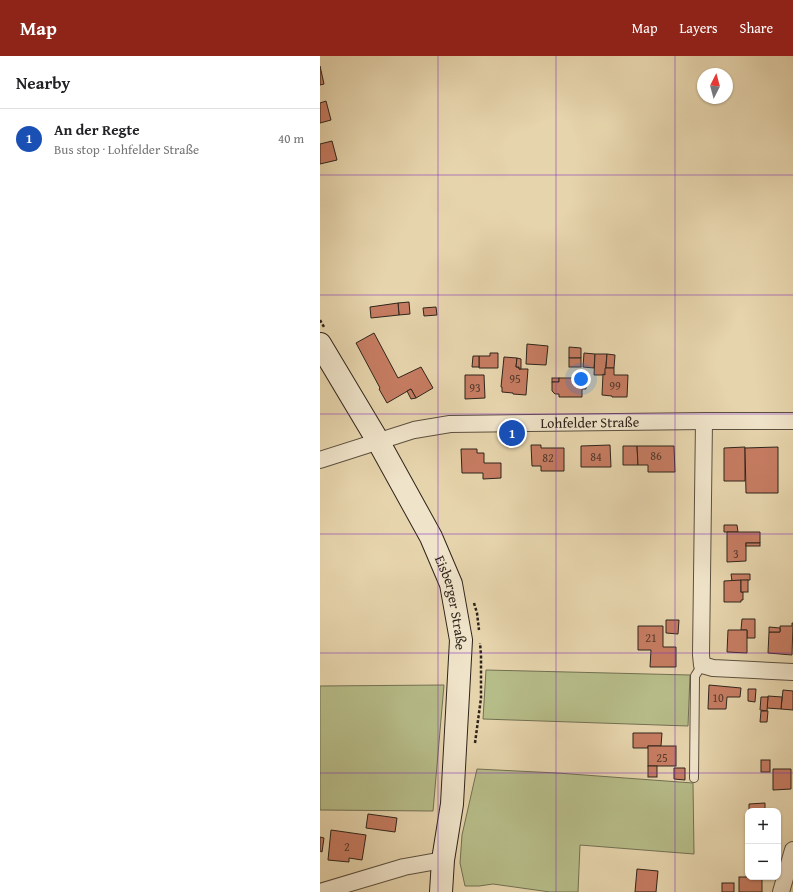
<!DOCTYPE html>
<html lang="en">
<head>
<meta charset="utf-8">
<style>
	:root { --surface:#fff; --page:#f2f2f2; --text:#202124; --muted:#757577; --line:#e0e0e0; --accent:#8f2418 }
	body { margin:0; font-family:"Gentium Book Plus",serif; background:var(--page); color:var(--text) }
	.controls { position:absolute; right:12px; bottom:12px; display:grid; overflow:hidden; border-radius:8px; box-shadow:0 1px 3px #0004 }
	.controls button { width:36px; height:36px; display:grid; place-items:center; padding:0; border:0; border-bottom:1px solid var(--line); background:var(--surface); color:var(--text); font:20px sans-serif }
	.compass { position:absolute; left:377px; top:12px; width:36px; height:36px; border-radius:50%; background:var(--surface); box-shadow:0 1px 3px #0004; rotate:6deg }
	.you { position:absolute; left:261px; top:323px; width:14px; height:14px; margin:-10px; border:3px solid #fff; border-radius:50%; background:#1a73e8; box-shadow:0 0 0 6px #1a73e833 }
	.badge { display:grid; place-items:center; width:26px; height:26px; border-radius:50%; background:var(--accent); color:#fff; font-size:13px; font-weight:700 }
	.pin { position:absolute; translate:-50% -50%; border:2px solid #fff; box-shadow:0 1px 4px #0006 }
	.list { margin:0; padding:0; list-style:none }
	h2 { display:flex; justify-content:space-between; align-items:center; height:52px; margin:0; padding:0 16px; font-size:17px }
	h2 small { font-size:13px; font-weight:400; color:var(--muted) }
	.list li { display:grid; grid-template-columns:26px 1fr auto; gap:12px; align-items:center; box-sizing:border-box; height:60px; padding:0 16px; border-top:1px solid var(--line) }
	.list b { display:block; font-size:15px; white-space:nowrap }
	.list p { margin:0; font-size:13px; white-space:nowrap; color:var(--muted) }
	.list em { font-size:13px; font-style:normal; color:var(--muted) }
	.map { position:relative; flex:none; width:473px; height:836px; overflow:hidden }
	header { display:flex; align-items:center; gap:24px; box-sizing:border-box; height:56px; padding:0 20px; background:var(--accent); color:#fff }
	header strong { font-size:19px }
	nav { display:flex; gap:22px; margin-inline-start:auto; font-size:14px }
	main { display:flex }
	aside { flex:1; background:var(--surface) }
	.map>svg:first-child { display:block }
	.green { fill:#b6bc88; stroke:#727052 }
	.building { fill:#c67c62; stroke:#2e241b }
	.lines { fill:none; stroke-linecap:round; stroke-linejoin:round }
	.service-casing { stroke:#5c503f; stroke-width:10 }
	.minor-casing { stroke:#5c503f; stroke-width:18 }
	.secondary-casing { stroke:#2e241b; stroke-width:24 }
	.path { stroke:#2e241b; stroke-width:2.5; stroke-dasharray:3 2; stroke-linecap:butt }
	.service { stroke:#efe3c9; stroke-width:8 }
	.minor { stroke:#efe3c9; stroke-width:16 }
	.secondary { stroke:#efe3c9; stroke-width:22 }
	.grid { fill:none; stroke:#7b2cbf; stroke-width:1; stroke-opacity:0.55 }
	.labels { text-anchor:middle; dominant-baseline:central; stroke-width:3; stroke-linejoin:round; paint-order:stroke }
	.number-label { font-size:12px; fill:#543a2d }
	.street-label { font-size:14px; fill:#2e241b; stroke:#efe3c9 }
</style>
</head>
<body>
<header>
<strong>Map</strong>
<nav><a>Map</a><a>Layers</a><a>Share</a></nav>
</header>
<main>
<aside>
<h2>Nearby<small></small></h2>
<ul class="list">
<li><span class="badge" style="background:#1a4fb4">1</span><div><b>An der Regte</b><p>Bus stop · Lohfelder Straße</p></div><em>40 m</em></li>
</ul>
</aside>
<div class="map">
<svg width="473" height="836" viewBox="0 0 473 836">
	<rect width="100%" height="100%" fill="#e6d4ac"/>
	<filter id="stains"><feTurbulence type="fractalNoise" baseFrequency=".005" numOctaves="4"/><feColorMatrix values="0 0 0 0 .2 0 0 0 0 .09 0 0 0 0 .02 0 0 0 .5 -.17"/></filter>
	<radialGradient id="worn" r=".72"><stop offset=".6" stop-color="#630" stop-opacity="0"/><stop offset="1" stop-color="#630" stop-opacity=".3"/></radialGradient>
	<g class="green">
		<path d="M166,614L370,619L368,670L163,663Z"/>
		<path d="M124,629L113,755L0,754V630Z"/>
		<path d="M157,713L237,717L373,727L374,798L260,789L258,836H230L173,828L159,830H145L140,807L142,779Z"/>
	</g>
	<g class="building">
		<path d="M0,10L4,28L0,29Z"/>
		<path d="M6,45L11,64L0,67V47Z"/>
		<path d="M12,85L17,104L0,108V88Z"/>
		<path d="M89,246L90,258L79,259L78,247Z"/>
		<path d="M78,247L79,259L51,262L50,251Z"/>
		<path d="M116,251L117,259L104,260L103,252Z"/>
		<path d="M54,277L78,322L101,311L113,332L96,342L91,333L67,347L59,333L60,332L36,287Z"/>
		<path d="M207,288L228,290L226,309L206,308Z"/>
		<path d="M249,291L261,292V302H249Z"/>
		<path d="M170,297H178V312H159V300H170Z"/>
		<path d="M264,297L275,298L274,312L263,311Z"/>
		<path d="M275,298H287L285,319H274Z"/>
		<path d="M287,298L295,299L294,312H286Z"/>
		<path d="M153,300H159V311H152Z"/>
		<path d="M184,301L197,302L196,311H199V313H208L206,339L193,338V337L182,336V331H181Z"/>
		<path d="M197,302L201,303V313H199V311H196Z"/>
		<rect x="249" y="302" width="12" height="9"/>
		<path d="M285,312H294V319H308L307,341H292V340L282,339L283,318L285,319Z"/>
		<path d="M145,319H164L165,342L145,343Z"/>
		<rect x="232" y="322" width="7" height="4"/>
		<path d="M239,322H262V328H266V333H262V341H239V338H235L232,335V326H239Z"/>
		<path d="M91,333L96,342L91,343L87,335Z"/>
		<path d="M211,389H221V392H244V415H221V410H212Z"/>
		<path d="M290,389L291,411H261V390Z"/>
		<path d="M303,390H317L318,409H303Z"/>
		<path d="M317,390H354L355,416H328V409H318Z"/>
		<path d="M425,391V425H404V392Z"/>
		<path d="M458,391V437H426L425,392Z"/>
		<path d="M141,393H157V397H164V407H181V422L163,423V417H142Z"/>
		<path d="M404,469H417L418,476H404Z"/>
		<path d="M407,476H440V487H426V505L407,506Z"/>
		<rect x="426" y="487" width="14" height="3"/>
		<path d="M411,518H430V524L412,525Z"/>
		<path d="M421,524V536H423V544H421V546H404V525Z"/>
		<rect x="421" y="524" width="7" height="12"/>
		<path d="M422,563H435V582H427V574H421Z"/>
		<path d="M346,564H359L358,578L346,577Z"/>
		<path d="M472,567H473L472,599L448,597L449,576H460V570H472Z"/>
		<path d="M318,570H343V591H356V611H330L331,594H318Z"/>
		<path d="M449,571L460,572V576H449Z"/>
		<path d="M408,574H427V597L407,596Z"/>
		<path d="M389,629L421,632L420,641H407L406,653H388Z"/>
		<path d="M428,633H436L435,646L428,645Z"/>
		<path d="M463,634L473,635V654L461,653Z"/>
		<path d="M448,640L462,641L461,653L447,652Z"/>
		<path d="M441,641H448L447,655L440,654Z"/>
		<path d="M441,655H448L447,666H440Z"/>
		<path d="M313,677H342L341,690H328V692H313Z"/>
		<rect x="328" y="690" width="28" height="20"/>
		<rect x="441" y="704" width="9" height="12"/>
		<rect x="328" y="710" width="9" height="11"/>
		<path d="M354,712H365V724L354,723Z"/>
		<path d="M453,713H471V733L453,734Z"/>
		<path d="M445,747V755H429V748Z"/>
		<path d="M48,758L77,762L75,776L46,772Z"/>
		<path d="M11,774L46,779L42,804L29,802V806L8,804Z"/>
		<path d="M0,781L4,782L2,796L0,795Z"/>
		<path d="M317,813L338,815L336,836H315Z"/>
		<rect x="419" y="821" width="23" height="15"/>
		<rect x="402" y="827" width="12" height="9"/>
	</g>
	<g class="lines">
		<g class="service-casing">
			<path id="service" d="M374,722L375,620L382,609"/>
		</g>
		<g class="minor-casing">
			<g id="minor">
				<path d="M384,365L381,599L382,609L393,612L473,616"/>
				<path id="s1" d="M0,404L94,374L130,368L384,365H473"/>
				<path d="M0,836L84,811L123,804"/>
				<path d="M461,836L473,794"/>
			</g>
		</g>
		<g class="secondary-casing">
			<g id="secondary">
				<path id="s2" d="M0,288L58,385L111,481L131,528L141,584L132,748L123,804L121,836"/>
			</g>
		</g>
		<g class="path">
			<path d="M0,264L4,271"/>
			<path d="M154,547L157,557L159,574"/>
			<path d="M155,687L161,642V599L160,587"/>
		</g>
		<use href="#service" class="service"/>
		<use href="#minor" class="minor"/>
		<use href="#secondary" class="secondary"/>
	</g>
	<path class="grid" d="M118,0V836M236,0V836M355,0V836M0,119H473M0,239H473M0,358H473M0,478H473M0,597H473M0,717H473"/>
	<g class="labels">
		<g class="number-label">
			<text x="195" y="322">95</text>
			<text x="295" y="329">99</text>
			<text x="155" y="331">93</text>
			<text x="336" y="399">86</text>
			<text x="276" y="400">84</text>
			<text x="228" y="401">82</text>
			<text x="416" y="497">3</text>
			<text x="331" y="581">21</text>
			<text x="398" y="641">10</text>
			<text x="342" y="701">25</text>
			<text x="27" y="790">2</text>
		</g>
		<g class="street-label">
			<text stroke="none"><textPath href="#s1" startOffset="275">Lohfelder Straße</textPath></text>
			<text stroke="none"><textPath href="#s2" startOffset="292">Eisberger Straße</textPath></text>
		</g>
	</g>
	<rect width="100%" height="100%" filter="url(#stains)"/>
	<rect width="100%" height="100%" fill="url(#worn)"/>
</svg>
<div class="controls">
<button>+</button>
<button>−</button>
</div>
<svg class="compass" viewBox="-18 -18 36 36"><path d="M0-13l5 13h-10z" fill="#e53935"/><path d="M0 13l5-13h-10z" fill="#757577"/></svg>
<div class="you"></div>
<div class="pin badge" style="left:192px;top:377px;background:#1a4fb4">1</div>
</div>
</main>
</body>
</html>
